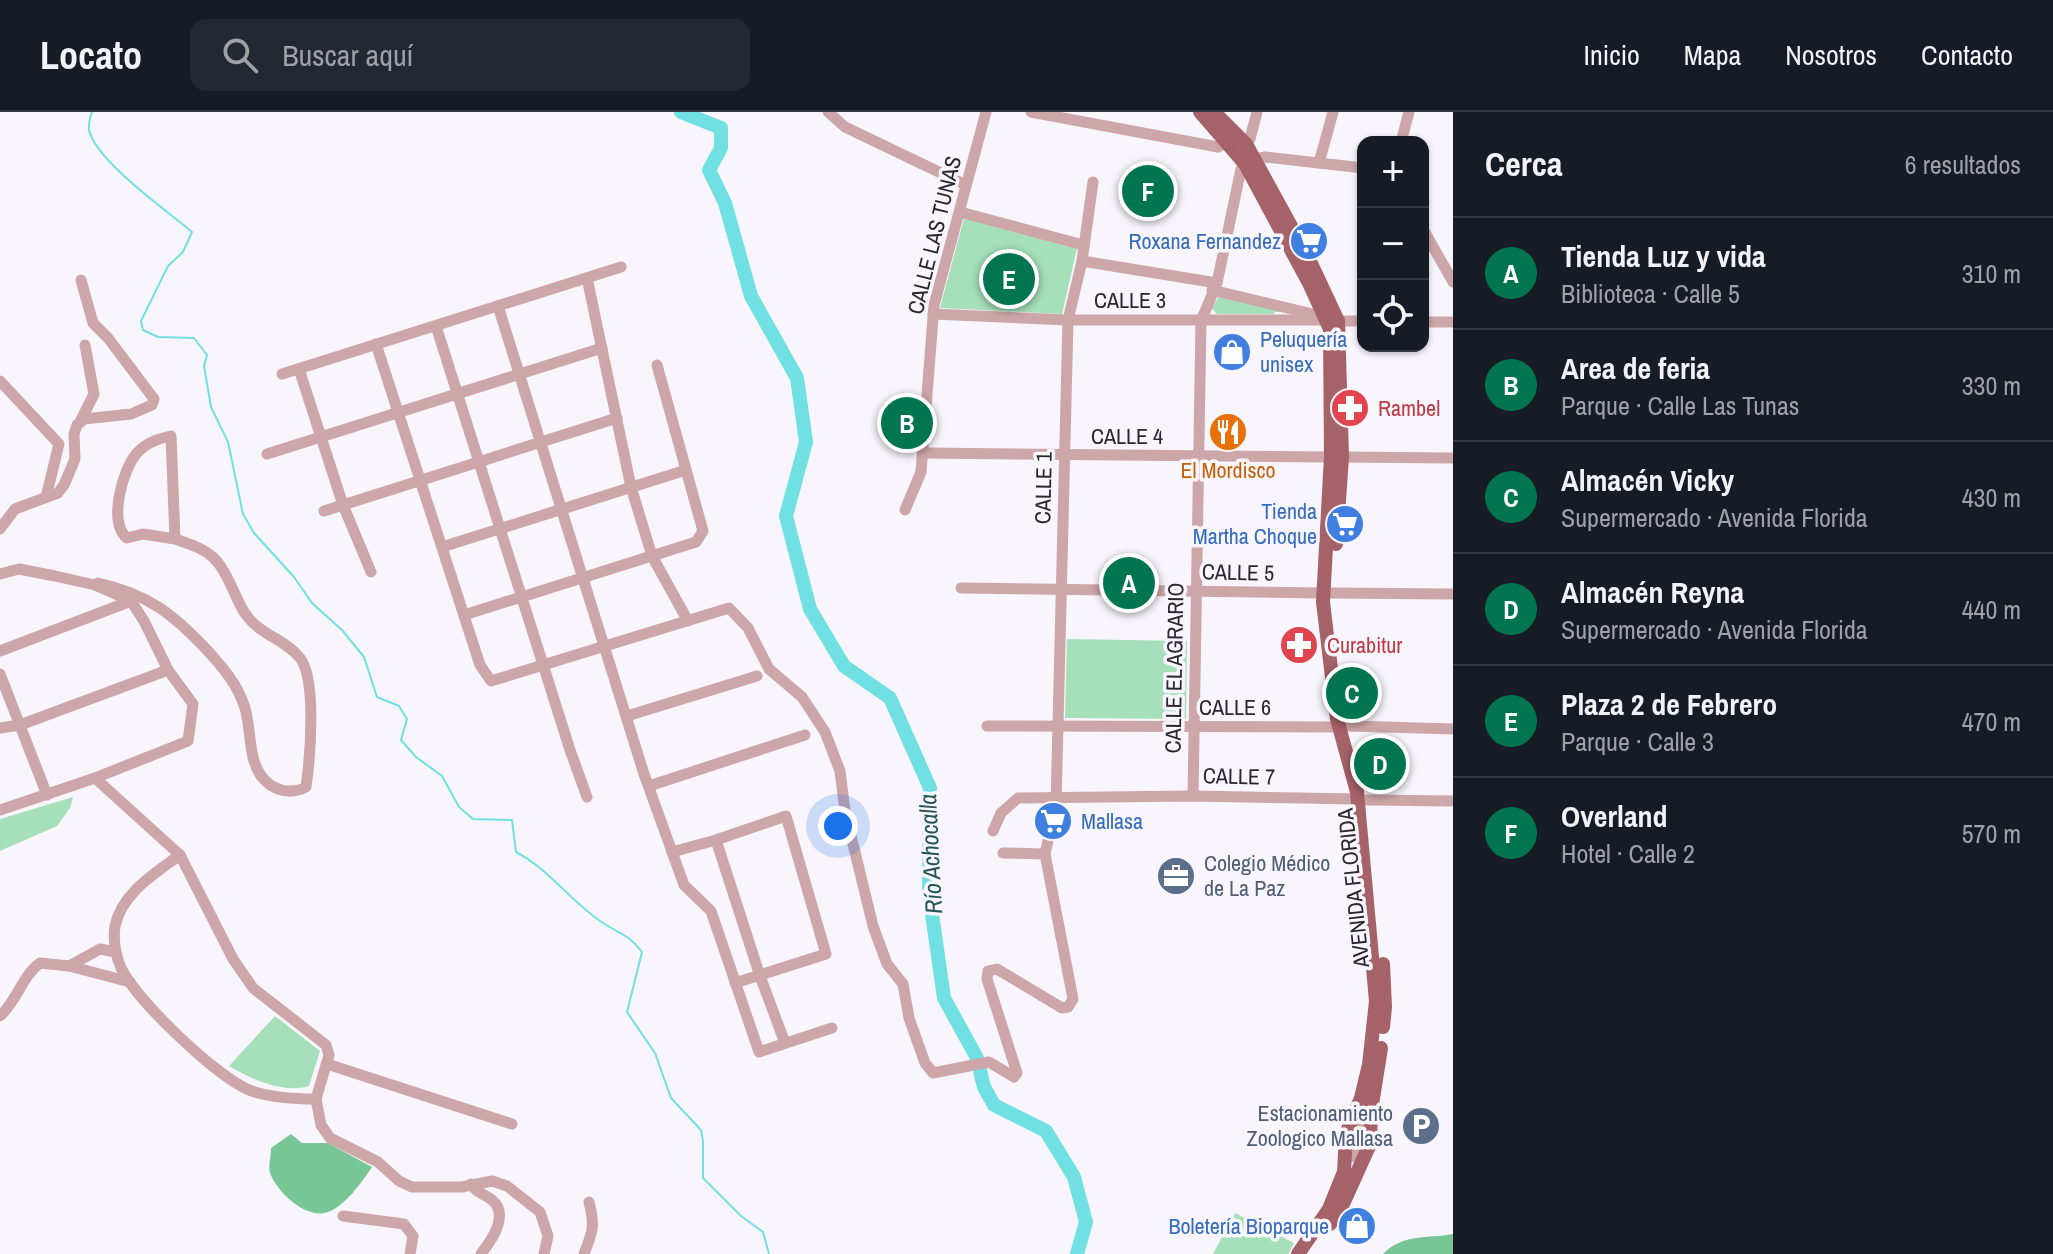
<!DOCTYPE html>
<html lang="es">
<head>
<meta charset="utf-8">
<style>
	:root { --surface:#171b24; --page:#242831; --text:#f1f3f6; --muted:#9ea1a6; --line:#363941; --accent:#007550 }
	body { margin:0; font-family:"Archivo Narrow",sans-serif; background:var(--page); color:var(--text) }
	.controls { position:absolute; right:24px; top:24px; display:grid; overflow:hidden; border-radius:16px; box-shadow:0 2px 6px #0004 }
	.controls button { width:72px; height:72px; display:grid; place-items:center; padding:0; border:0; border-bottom:2px solid var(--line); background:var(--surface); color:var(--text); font:40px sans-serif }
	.you { position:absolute; left:838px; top:714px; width:28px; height:28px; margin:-20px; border:6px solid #fff; border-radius:50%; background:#1a73e8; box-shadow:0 0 0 12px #1a73e833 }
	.badge { display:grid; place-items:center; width:52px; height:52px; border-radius:50%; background:var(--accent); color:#fff; font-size:26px; font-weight:700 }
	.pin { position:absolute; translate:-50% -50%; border:4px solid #fff; box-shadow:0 2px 8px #0006 }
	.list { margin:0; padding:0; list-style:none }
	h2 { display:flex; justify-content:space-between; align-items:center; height:104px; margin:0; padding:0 32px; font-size:34px }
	h2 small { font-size:26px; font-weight:400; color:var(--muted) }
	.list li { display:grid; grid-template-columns:52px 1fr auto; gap:24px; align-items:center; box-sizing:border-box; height:112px; padding:0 32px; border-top:2px solid var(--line) }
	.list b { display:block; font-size:30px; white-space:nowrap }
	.list p { margin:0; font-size:26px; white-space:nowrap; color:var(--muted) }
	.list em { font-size:26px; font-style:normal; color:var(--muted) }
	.icon { flex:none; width:44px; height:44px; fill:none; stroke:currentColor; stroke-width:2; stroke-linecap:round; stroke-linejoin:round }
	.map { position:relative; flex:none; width:1453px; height:1142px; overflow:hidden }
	header { display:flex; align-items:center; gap:48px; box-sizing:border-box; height:112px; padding:0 40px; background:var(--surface); border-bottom:2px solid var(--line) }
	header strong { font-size:38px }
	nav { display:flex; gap:44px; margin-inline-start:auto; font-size:28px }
	.search { width:560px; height:72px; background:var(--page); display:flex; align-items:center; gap:20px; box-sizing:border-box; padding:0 28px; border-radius:16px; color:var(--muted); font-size:30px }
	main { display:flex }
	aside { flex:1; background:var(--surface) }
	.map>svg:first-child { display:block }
	.green { fill:#a5e0ba }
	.forest { fill:#78c596 }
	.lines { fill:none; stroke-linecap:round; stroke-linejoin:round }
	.stream { stroke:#71e0e3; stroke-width:2 }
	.river { stroke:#71e0e3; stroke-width:14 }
	.minor { stroke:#cda6a9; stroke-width:11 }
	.major { stroke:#a56268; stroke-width:14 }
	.labels { text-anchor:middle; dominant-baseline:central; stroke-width:7; stroke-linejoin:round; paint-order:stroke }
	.street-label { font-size:22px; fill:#29262d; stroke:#f8f5fc }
	.shop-label { font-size:22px; fill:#366cbe; stroke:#f8f5fc; text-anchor:end }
	.health-label { font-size:22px; fill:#be3a42; stroke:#f8f5fc; text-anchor:start }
	.food-label { font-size:22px; fill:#c56008; stroke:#f8f5fc }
	.service-label { font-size:22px; fill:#4e5e75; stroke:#f8f5fc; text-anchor:start }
	.water-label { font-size:24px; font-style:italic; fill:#235556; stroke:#f8f5fc }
</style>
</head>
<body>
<header>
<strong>Locato</strong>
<div class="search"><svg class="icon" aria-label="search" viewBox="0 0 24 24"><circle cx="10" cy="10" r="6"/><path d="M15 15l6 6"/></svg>Buscar aquí</div>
<nav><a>Inicio</a><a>Mapa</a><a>Nosotros</a><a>Contacto</a></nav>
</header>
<main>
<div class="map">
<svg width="1453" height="1142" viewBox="0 0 1453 1142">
	<rect width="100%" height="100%" fill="#f8f5fc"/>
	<g class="green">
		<path d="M964,106L1077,137L1062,202L940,196Z"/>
		<path d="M1219,184L1283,200H1275L1274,202H1217L1212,196Z"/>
		<path d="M1067,527L1187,529L1186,607L1065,606Z"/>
		<path d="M73,685L70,696L57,714L0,739V707Z"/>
		<path d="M275,904L320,939L309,974C283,982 251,967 229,954Z"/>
		<path d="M1235,1101L1294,1131L1288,1142H1213Z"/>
	</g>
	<g class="forest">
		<path d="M291,1022L302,1031H328L372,1055C362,1070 345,1094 328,1100C306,1108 277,1080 270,1061C268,1054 271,1044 271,1036Z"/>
		<path d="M1453,1122V1142H1383C1404,1121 1427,1127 1453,1122Z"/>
	</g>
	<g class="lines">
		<g class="stream">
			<path d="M92,0C90,6 88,12 89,18C97,50 166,98 192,120L183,140L168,154L141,209L143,218L158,225L194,226L207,243L204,254L211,295L228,330L243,402L254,421L294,465L312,491L342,518L364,545L377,585L399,594L407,607L401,628L416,645L442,664L459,695L473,707L512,708L516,740C549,757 572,791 603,811C621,823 627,821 642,840L627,900L655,941L671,986L701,1018L703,1029V1066L741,1104L763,1120L769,1142"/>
			<path d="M687,2V0"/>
		</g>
		<path class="river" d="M681,0L721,16V36L709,58L725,91L751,184L797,266L806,330L786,404L810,497L844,554L890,586L930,676L929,781L944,886L977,946L984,975L994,993L1046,1019L1074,1065L1086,1110L1077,1142"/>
		<g class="minor">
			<path d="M828,0L845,15L966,73"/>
			<path d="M1031,0L1218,35L1232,26"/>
			<path d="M1401,30L1409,0"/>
			<path d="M1246,32L1250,27L1257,0"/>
			<path d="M1319,51L1333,0"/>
			<path d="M960,100L1083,133"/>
			<path d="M1423,117L1453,170"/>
			<path d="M1082,149L1217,171"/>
			<path d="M587,166L631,375L652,444L688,509"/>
			<path d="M1212,178L1321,204"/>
			<path d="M498,194L644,662L684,773L711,799L759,940L832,916"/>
			<path d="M933,202L1068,208H1327"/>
			<path d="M1338,209H1363"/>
			<path d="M1423,210H1453"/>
			<path d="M436,214L570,638L587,685"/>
			<path d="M376,232L480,553L491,569L729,496L748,516L769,557L802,585L825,620L840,659L845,699L873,814L887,852L903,872L909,906L925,951L933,961L989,950L1014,965L1017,961L987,867L988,859L997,857L1062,896L1068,895L1073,887L1045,742L1056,694L1068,208L1082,149L1093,70"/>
			<path d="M299,257L343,393L371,460"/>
			<path d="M282,262L621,155"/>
			<path d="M0,269L59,332L46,385"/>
			<path d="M80,310L94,282L85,233"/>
			<path d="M923,341L1331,345"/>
			<path d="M267,342L602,236"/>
			<path d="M1342,345L1453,346"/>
			<path d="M905,398L921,360L934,193L986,0"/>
			<path d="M324,399L617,306"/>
			<path d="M0,417L15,397L58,381L64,373L75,347L74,322L77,313L84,307L131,302L152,293L154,287L108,226L93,211L81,168"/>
			<path d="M442,435L686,358"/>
			<path d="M0,462L19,457L55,464L95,473L131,489L144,509L168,558L193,592L188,629L95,666L0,698"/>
			<path d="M95,473L98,471C148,482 173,502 207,538C223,556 236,570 244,593C252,615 247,646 262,665C273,679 291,683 306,675C310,647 317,568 300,546C286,528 261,523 247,504C242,498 239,490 235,482C218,445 214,440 175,427L171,324C158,327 147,330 137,341C122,358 108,411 127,426L143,422L175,427"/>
			<path d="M961,476L1323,481"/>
			<path d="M1332,481L1453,482"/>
			<path d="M464,503L696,430L703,419L657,253"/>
			<path d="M0,539L131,489"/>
			<path d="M0,562L47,683"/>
			<path d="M627,604L757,564"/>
			<path d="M987,614L1339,615"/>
			<path d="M1349,614L1453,617"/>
			<path d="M0,616L20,613L168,558"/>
			<path d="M95,666L180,743L233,847L253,876L326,933L329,943L316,987L321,1013L330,1026L378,1050L399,1069L412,1075H462L492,1069L507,1074L540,1100L548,1124L544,1142"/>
			<path d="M649,674L805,623"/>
			<path d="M1193,684L1201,209L1217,171L1241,57L1255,47L1265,45L1363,56"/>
			<path d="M1366,688L1453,689"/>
			<path d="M993,719L1001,701L1018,686L1193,684L1357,687"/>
			<path d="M716,728L760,864L785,931"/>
			<path d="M672,740L716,728L786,704L826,842L735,871"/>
			<path d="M1003,741L1045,742"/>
			<path d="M180,743C154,762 122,781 115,814C113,828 116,844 121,856C137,889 216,964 249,978C270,986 294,987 316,987"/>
			<path d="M69,854L130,870"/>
			<path d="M0,904C17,889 22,864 40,851L69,854L100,837L116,840"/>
			<path d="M327,952L512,1012"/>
			<path d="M1359,1009L1366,1013V1026L1360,1043L1355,1045L1349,1040C1350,1029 1350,1015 1359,1009Z"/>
			<path d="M471,1072C477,1082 484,1081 492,1088C510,1103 491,1129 481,1142"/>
			<path d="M343,1104L404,1112L413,1124L410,1142"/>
			<path d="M584,1142C593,1119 595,1114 589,1090"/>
		</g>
		<g class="major">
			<path d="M1200,0L1245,52L1310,173L1330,217L1331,345L1323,490L1337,607L1357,680L1376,889L1369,953L1361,986L1346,1022L1344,1060L1329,1097L1298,1142"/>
			<path d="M1214,0L1246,32L1308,145L1338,209L1342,345L1336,432"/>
			<path d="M1383,852L1385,895L1383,915"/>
			<path d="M1330,1112L1342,1094L1370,1032L1371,999L1381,936"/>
		</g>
	</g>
	<defs>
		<g id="supermarket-disc" transform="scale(2)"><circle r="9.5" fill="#3f7fe0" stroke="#f8f5fc"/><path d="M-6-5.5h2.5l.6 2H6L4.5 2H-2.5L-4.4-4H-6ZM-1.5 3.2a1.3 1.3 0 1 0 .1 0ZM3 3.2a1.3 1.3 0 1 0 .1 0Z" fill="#fff"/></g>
		<g id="shop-disc" transform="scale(2)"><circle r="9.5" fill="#3f7fe0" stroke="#f8f5fc"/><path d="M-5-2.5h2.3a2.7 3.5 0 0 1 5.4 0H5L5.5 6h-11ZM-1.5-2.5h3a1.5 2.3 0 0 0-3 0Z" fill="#fff"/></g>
		<g id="pharmacy-disc" transform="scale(2)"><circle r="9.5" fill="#e0444e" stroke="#f8f5fc"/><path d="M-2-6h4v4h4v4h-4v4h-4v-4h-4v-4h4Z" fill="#fff"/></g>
		<g id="restaurant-disc" transform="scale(2)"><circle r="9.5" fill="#e8710a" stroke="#f8f5fc"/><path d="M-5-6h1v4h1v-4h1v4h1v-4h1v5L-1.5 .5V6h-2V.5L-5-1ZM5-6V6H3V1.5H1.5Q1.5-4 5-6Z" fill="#fff"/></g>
		<g id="office-disc" transform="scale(2)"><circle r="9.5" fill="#5c6f8a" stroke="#f8f5fc"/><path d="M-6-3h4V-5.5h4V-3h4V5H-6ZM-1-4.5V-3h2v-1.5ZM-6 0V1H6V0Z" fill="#fff"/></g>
		<g id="parking-disc" transform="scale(2)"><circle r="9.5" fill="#5c6f8a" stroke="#f8f5fc"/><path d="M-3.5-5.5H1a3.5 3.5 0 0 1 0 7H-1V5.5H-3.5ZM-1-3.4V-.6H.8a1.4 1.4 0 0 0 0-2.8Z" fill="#fff"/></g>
	</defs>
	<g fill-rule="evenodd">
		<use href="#supermarket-disc" x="1309" y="129"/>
		<use href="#shop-disc" x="1232" y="240"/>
		<use href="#pharmacy-disc" x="1350" y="296"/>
		<use href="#restaurant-disc" x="1228" y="320"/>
		<use href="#supermarket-disc" x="1345" y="412"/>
		<use href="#pharmacy-disc" x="1299" y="533"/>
		<use href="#supermarket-disc" x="1053" y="709"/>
		<use href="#office-disc" x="1176" y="764"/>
		<use href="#parking-disc" x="1421" y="1014"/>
		<use href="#shop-disc" x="1357" y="1114"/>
	</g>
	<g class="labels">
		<g class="street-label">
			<text transform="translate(934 123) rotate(-76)">CALLE LAS TUNAS</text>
			<text x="1130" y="188">CALLE 3</text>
			<text x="1127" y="324">CALLE 4</text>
			<text transform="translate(1043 376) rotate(-89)">CALLE 1</text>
			<text transform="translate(1238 460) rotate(1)">CALLE 5</text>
			<text transform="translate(1174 556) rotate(-89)">CALLE EL AGRARIO</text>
			<text x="1235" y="595">CALLE 6</text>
			<text transform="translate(1239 664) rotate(1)">CALLE 7</text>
			<text transform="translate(1353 776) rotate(-96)">AVENIDA FLORIDA</text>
		</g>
		<g class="shop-label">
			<text x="1281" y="129">Roxana Fernandez</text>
			<text x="1260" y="227" text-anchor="start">Peluquería<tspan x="1260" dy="25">unisex</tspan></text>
			<text x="1317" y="399">Tienda<tspan x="1317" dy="25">Martha Choque</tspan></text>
			<text x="1081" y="709" text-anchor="start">Mallasa</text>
			<text x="1329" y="1114">Boletería Bioparque</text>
		</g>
		<g class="health-label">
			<text x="1378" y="296">Rambel</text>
			<text x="1327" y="533">Curabitur</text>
		</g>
		<g class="food-label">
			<text x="1228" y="358">El Mordisco</text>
		</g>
		<g class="service-label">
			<text x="1204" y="751">Colegio Médico<tspan x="1204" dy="25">de La Paz</tspan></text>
			<text x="1393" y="1001" text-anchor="end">Estacionamiento<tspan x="1393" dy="25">Zoologico Mallasa</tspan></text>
		</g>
		<g class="water-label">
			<text transform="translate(930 742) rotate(-93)">Río Achocalla</text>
		</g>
	</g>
</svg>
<div class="controls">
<button>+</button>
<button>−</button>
<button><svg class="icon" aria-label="locate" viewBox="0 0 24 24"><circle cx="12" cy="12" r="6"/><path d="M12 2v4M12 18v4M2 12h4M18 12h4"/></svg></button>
</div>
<div class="you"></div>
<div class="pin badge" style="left:1129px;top:471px">A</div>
<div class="pin badge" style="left:907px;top:311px">B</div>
<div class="pin badge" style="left:1352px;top:581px">C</div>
<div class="pin badge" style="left:1380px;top:652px">D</div>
<div class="pin badge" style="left:1009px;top:167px">E</div>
<div class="pin badge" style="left:1148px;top:79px">F</div>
</div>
<aside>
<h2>Cerca<small>6 resultados</small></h2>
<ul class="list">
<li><span class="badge">A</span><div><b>Tienda Luz y vida</b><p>Biblioteca · Calle 5</p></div><em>310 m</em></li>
<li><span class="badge">B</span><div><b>Area de feria</b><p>Parque · Calle Las Tunas</p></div><em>330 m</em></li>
<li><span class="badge">C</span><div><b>Almacén Vicky</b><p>Supermercado · Avenida Florida</p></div><em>430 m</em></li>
<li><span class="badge">D</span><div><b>Almacén Reyna</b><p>Supermercado · Avenida Florida</p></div><em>440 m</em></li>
<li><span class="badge">E</span><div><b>Plaza 2 de Febrero</b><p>Parque · Calle 3</p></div><em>470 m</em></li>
<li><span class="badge">F</span><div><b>Overland</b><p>Hotel · Calle 2</p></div><em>570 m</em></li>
</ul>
</aside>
</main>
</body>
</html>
